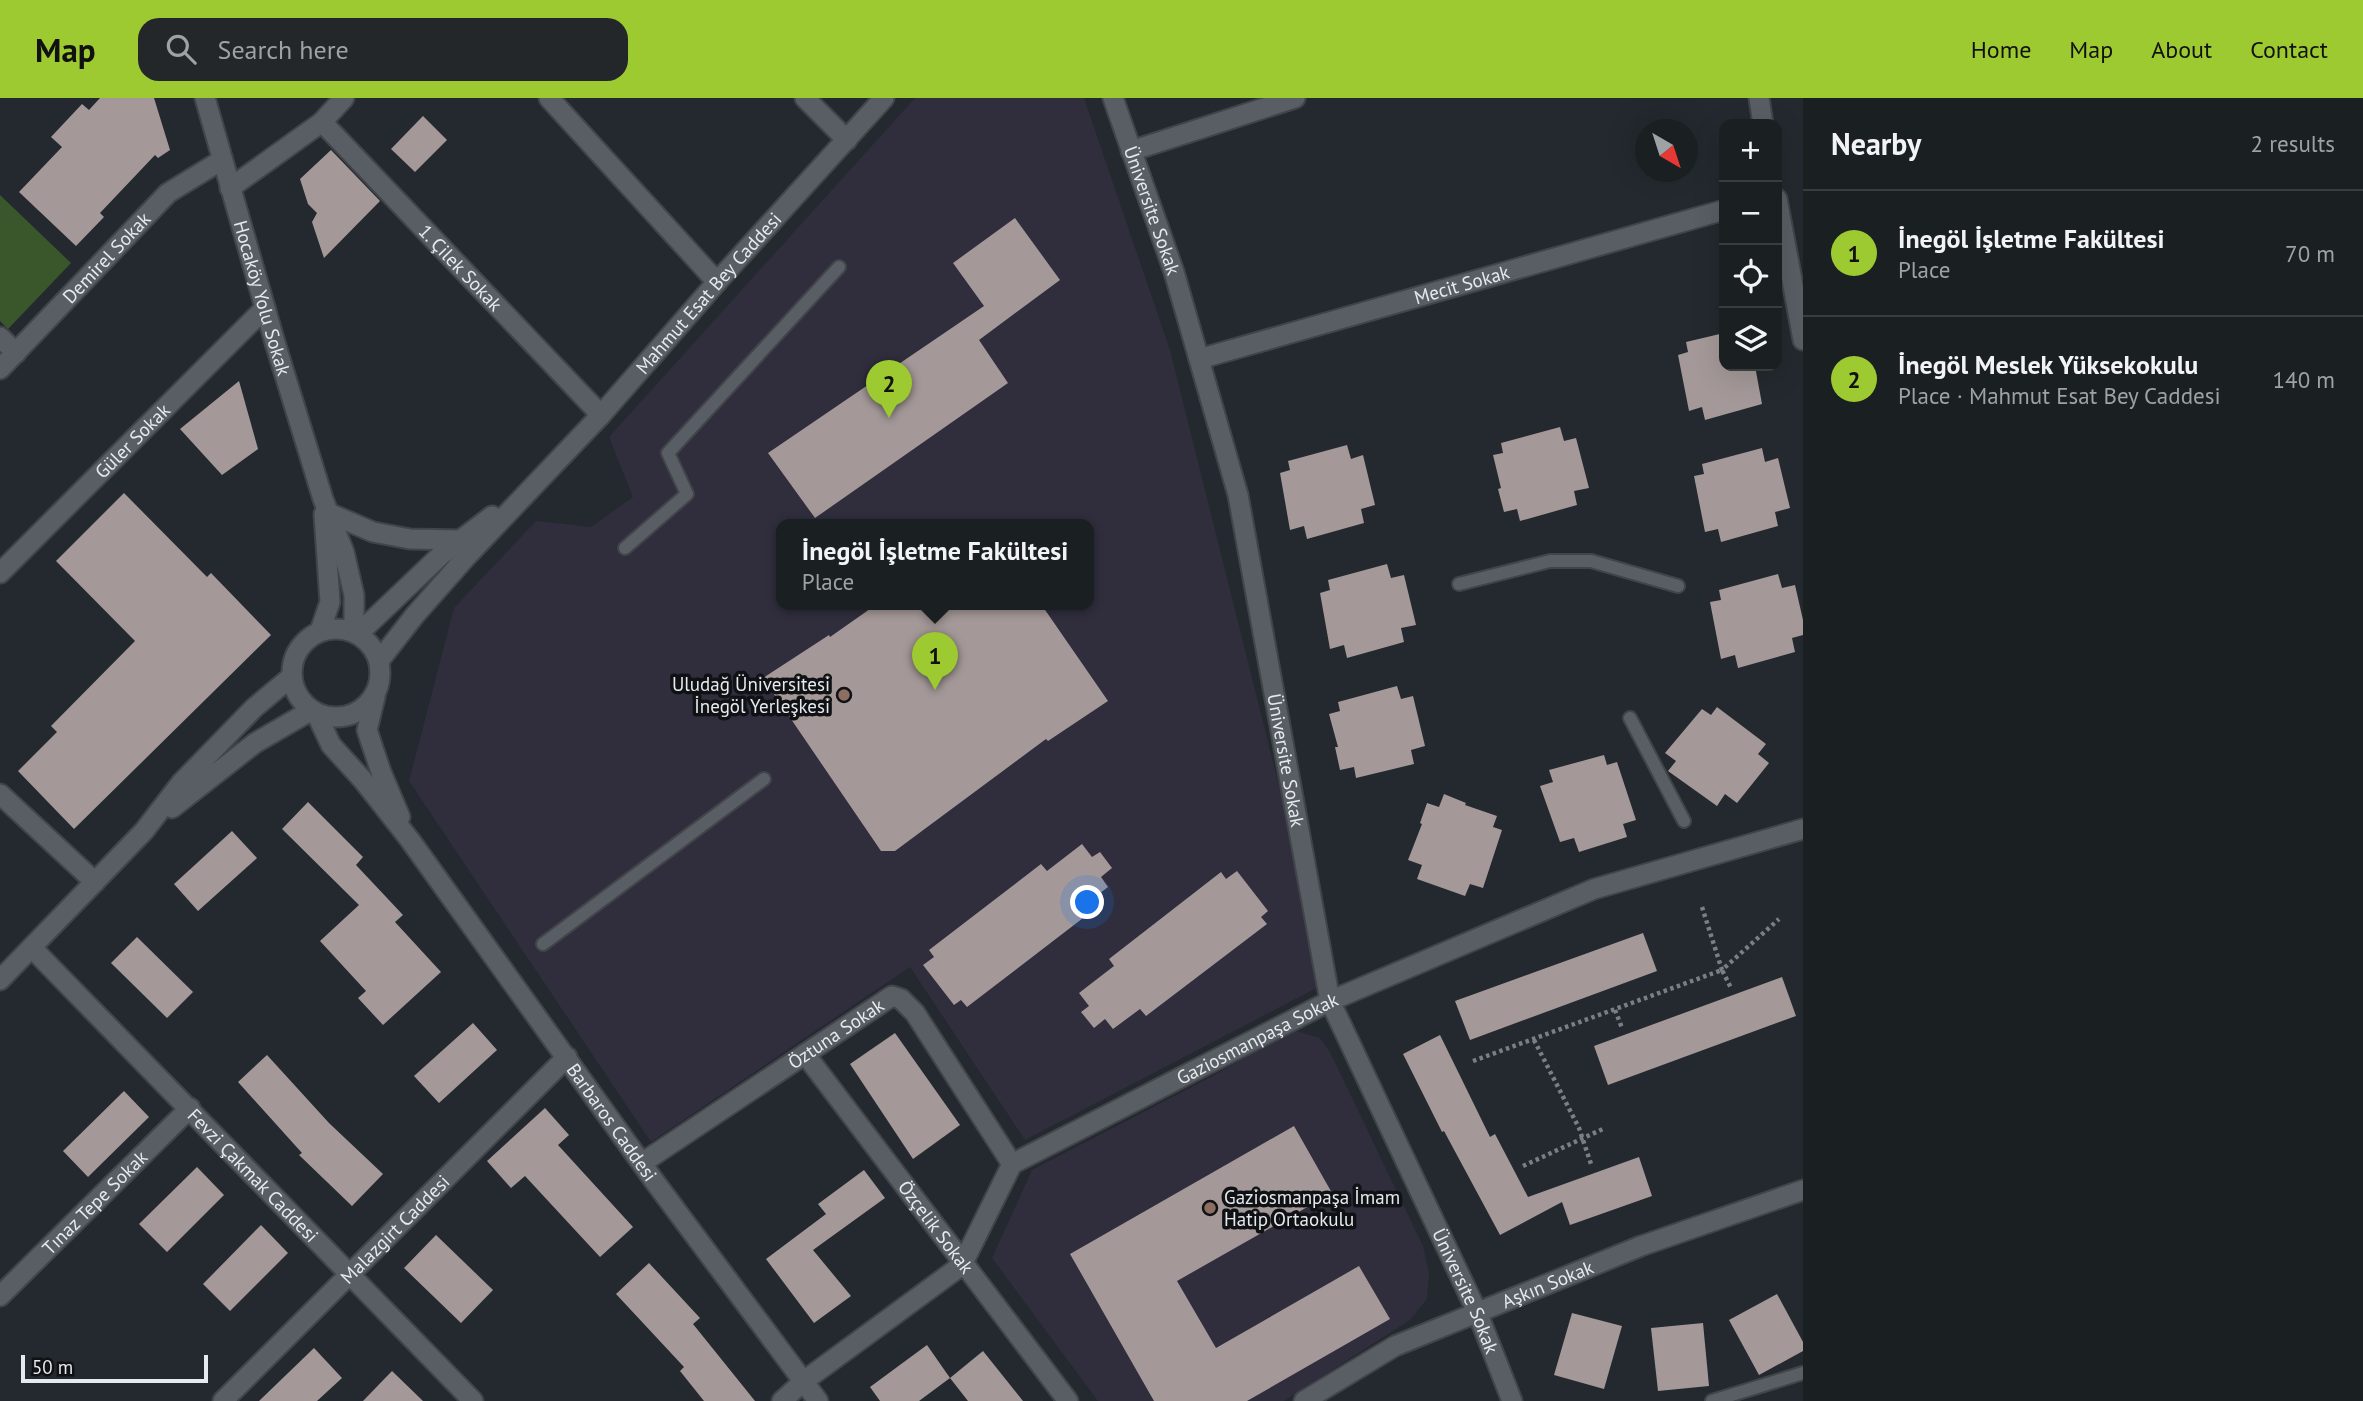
<!DOCTYPE html>
<html lang="en">
<head>
<meta charset="utf-8">
<style>
	:root { --surface:#1a1f22; --page:#23272a; --text:#f1f3f6; --muted:#9fa2a5; --line:#383d40; --accent:#9dca30 }
	body { margin:0; font-family:"PT Sans",sans-serif; background:var(--page); color:var(--text) }
	.controls { position:absolute; right:21px; top:21px; display:grid; overflow:hidden; border-radius:14px; box-shadow:0 7px 28px #0002 }
	.controls button { width:63px; height:63px; display:grid; place-items:center; padding:0; border:0; border-bottom:2px solid var(--line); background:var(--surface); color:var(--text); font:35px sans-serif }
	.compass { position:absolute; left:1635px; top:21px; width:63px; height:63px; border-radius:50%; background:var(--surface); box-shadow:0 7px 28px #0002; rotate:141deg }
	.scale { position:absolute; left:21px; bottom:18px; width:187px; box-sizing:border-box; padding-left:7px; border:4px solid #e6e9ed; border-top:0; font-size:19px; line-height:24px; white-space:nowrap; color:#e6e9ed; -webkit-text-stroke:5px #0f1114; paint-order:stroke }
	.you { position:absolute; left:1088px; top:805px; width:24px; height:24px; margin:-18px; border:5px solid #fff; border-radius:50%; background:#1a73e8; box-shadow:0 0 0 10px #1a73e833 }
	.badge { display:grid; place-items:center; width:46px; height:46px; border-radius:50%; background:var(--accent); color:#111; font-size:23px; font-weight:700 }
	.pin { position:absolute; translate:-50% -58px; filter:drop-shadow(0 2px 4px #0008) }
	.pin::after { content:''; position:absolute; top:37px; width:24px; height:21px; background:inherit; clip-path:polygon(0 0,100% 0,50% 100%) }
	.popup { position:absolute; left:776px; top:421px; width:318px; height:91px; box-sizing:border-box; display:grid; place-content:center; border-radius:14px; background:var(--surface); filter:drop-shadow(0 2px 5px #0005); font-size:23px; white-space:nowrap; color:var(--muted) }
	.popup b { font-size:26px; color:var(--text) }
	.popup::after { content:''; position:absolute; left:50%; top:100%; margin-left:-14px; border:14px solid transparent; border-top-color:var(--surface) }
	.list { margin:0; padding:0; list-style:none }
	h2 { display:flex; justify-content:space-between; align-items:center; height:91px; margin:0; padding:0 28px; font-size:30px }
	h2 small { font-size:23px; font-weight:400; color:var(--muted) }
	.list li { display:grid; grid-template-columns:46px 1fr auto; gap:21px; align-items:center; box-sizing:border-box; height:126px; padding:0 28px; border-top:2px solid var(--line) }
	.list b { display:block; font-size:26px; white-space:nowrap }
	.list p { margin:0; font-size:23px; white-space:nowrap; color:var(--muted) }
	.list em { font-size:23px; font-style:normal; color:var(--muted) }
	.icon { flex:none; width:38px; height:38px; fill:none; stroke:currentColor; stroke-width:2; stroke-linecap:round; stroke-linejoin:round }
	.map { position:relative; flex:none; width:1803px; height:1303px; overflow:hidden }
	header { display:flex; align-items:center; gap:42px; box-sizing:border-box; height:98px; padding:0 35px; background:var(--accent); color:#111 }
	header strong { font-size:33px }
	nav { display:flex; gap:38px; margin-inline-start:auto; font-size:24px }
	.search { width:490px; height:63px; background:var(--page); display:flex; align-items:center; gap:18px; box-sizing:border-box; padding:0 24px; border-radius:21px; color:var(--muted); font-size:26px }
	main { display:flex }
	aside { flex:1; background:var(--surface) }
	.map>svg:first-child { display:block }
	.education { fill:#302d3d; fill-rule:evenodd }
	.green { fill:#3a572b }
	.building { fill:#a49998 }
	.lines { fill:none; stroke-linecap:round; stroke-linejoin:round }
	.service-casing { stroke:#41454a; stroke-width:16 }
	.minor-casing { stroke:#41454a; stroke-width:23 }
	.tertiary-casing { stroke:#41454a; stroke-width:23 }
	.secondary-casing { stroke:#41454a; stroke-width:23 }
	.path { stroke:#7a7f84; stroke-width:4.5; stroke-dasharray:3.5 3.5; stroke-linecap:butt }
	.service { stroke:#585e64; stroke-width:12 }
	.minor { stroke:#585e64; stroke-width:19 }
	.tertiary { stroke:#585e64; stroke-width:19 }
	.secondary { stroke:#585e64; stroke-width:19 }
	.education-dot { fill:#8d6e63; stroke:#0f1114; stroke-width:2.5 }
	.labels { text-anchor:middle; dominant-baseline:central; stroke-width:7; stroke-linejoin:round; paint-order:stroke }
	.street-label { font-size:19px; fill:#e6e9ed; stroke:#0f1114 }
	.poi-label { font-size:19px; fill:#e6e9ed; stroke:#0f1114; text-anchor:end }
</style>
</head>
<body>
<header>
<strong>Map</strong>
<div class="search"><svg class="icon" aria-label="search" viewBox="0 0 24 24"><circle cx="10" cy="10" r="6"/><path d="M15 15l6 6"/></svg>Search here</div>
<nav><a>Home</a><a>Map</a><a>About</a><a>Contact</a></nav>
</header>
<main>
<div class="map">
<svg width="1803" height="1303" viewBox="0 0 1803 1303">
	<rect width="100%" height="100%" fill="#23292e"/>
	<g class="education">
		<path d="M915,0H1084L1170,252L1328,884L1025,1042L910,869L651,1044L409,683L454,510L536,423L591,429L633,399L609,339ZM781,426H1089V506H781Z"/>
		<path d="M1293,932L1320,940L1330,954L1423,1148L1429,1175L1427,1201L1410,1222L1284,1303H1098L992,1160L1032,1072L1209,980Z"/>
	</g>
	<path class="green" d="M0,97L71,165L8,231L0,223Z"/>
	<g class="building">
		<path d="M100,0H154L170,52L158,60L155,57L100,115L104,119L76,148L19,94L62,49L51,39L82,6L89,12Z"/>
		<path d="M423,18L447,42L415,74L391,51Z"/>
		<path d="M331,52L380,103L324,160L312,124L317,115L308,106L300,81Z"/>
		<path d="M1015,120L1060,182L979,242L1008,285L815,420L768,355L984,208L953,165Z"/>
		<path d="M1724,235V268H1755L1762,306L1705,322L1702,309L1689,313L1678,257L1688,254L1686,244Z"/>
		<path d="M239,283L258,351L222,377L180,331Z"/>
		<path d="M1560,329L1564,343L1576,340L1589,390L1574,393L1577,407L1520,423L1517,411L1504,414L1498,391L1501,390L1493,357L1503,355L1501,345Z"/>
		<path d="M1347,347L1351,361L1363,357L1375,407L1361,411L1364,425L1307,441L1304,428L1290,432L1280,375L1290,372L1288,363Z"/>
		<path d="M1762,350L1765,364L1778,360L1790,410L1775,414L1778,428L1721,444L1718,431L1705,434L1694,378L1704,376L1702,366Z"/>
		<path d="M124,395L207,479L211,475L271,537L74,731L18,673L57,634L51,628L135,543L56,463Z"/>
		<path d="M1387,466L1391,480L1404,477L1416,527L1401,530L1404,544L1347,560L1344,547L1330,551L1320,495L1330,492L1328,482Z"/>
		<path d="M1778,476L1782,490L1795,487L1803,522V537L1792,540L1795,554L1738,570L1735,557L1721,561L1710,504L1721,502L1719,492Z"/>
		<path d="M877,506H921L927,516L944,506H1041L1108,603L1048,643L1046,641L895,753H881L763,580L829,537L830,539Z"/>
		<path d="M1397,588L1401,601L1413,598L1425,648L1411,652L1414,666L1356,680L1354,669L1340,672L1335,649H1338L1329,616L1340,613L1338,604Z"/>
		<path d="M1717,609L1766,646L1758,656L1769,665L1737,705L1725,696L1717,708L1668,673L1676,663L1665,655L1702,611L1711,617Z"/>
		<path d="M1604,657L1607,667L1617,664L1636,722L1623,726L1627,739L1579,754L1574,740L1560,744L1540,688L1553,684L1549,672Z"/>
		<path d="M1444,696L1466,705L1465,707L1497,718L1493,729L1502,732L1483,790L1470,786L1465,798L1417,781L1422,767L1408,762L1422,726L1420,725L1427,705L1439,709Z"/>
		<path d="M308,704L363,759L356,767L403,817L395,824L441,874L383,927L358,900L366,893L320,843L359,807L282,731Z"/>
		<path d="M232,733L257,760L198,813L174,786Z"/>
		<path d="M1082,746L1092,759L1100,754L1112,770L1101,779L1108,789L1081,810L1087,817L967,909L961,902L954,907L923,867L934,859L929,852L1041,766L1047,773Z"/>
		<path d="M1237,773L1268,813L1261,819L1267,826L1146,918L1140,911L1113,931L1105,921L1094,930L1081,914L1089,908L1079,895L1114,868L1109,861L1221,774L1226,781Z"/>
		<path d="M1643,835L1657,873L1470,942L1455,903Z"/>
		<path d="M137,839L193,894L167,920L111,865Z"/>
		<path d="M1782,879L1796,918L1608,987L1594,948Z"/>
		<path d="M473,925L497,952L439,1005L414,978Z"/>
		<path d="M895,935L960,1027L913,1061L850,966Z"/>
		<path d="M1440,937L1490,1039L1495,1036L1528,1099L1639,1059L1652,1098L1570,1127L1562,1104L1500,1137L1444,1033L1442,1034L1403,956Z"/>
		<path d="M267,957L329,1025L383,1076L352,1108L299,1057L302,1055L238,984Z"/>
		<path d="M124,993L149,1019L88,1079L63,1053Z"/>
		<path d="M545,1010L569,1037L558,1047L633,1129L600,1159L525,1078L511,1090L487,1063Z"/>
		<path d="M1294,1028L1332,1095L1177,1183L1216,1250L1359,1168L1390,1221L1247,1303H1154L1070,1156Z"/>
		<path d="M197,1069L224,1097L167,1154L139,1126Z"/>
		<path d="M864,1072L885,1100L813,1152L851,1198L814,1225L766,1161L826,1116L818,1106Z"/>
		<path d="M261,1127L288,1155L230,1213L203,1186Z"/>
		<path d="M436,1137L493,1192L461,1225L404,1170Z"/>
		<path d="M649,1165L700,1220L693,1226L755,1303H704L680,1273L684,1269L616,1196Z"/>
		<path d="M1777,1196L1803,1244V1253L1759,1277L1729,1222Z"/>
		<path d="M1572,1215L1622,1228L1604,1291L1554,1277Z"/>
		<path d="M1703,1225L1709,1288L1658,1293L1651,1230Z"/>
		<path d="M927,1247L950,1280L919,1303H880L870,1289Z"/>
		<path d="M314,1250L342,1280L317,1303H259Z"/>
		<path d="M983,1253L1023,1303H968L950,1280Z"/>
		<path d="M392,1273L423,1303H363Z"/>
	</g>
	<g class="lines">
		<g class="service-casing">
			<g id="service">
				<path d="M625,450L687,396L668,355L839,169"/>
				<path d="M1459,486L1550,463H1591L1678,488"/>
				<path d="M1630,620L1684,723"/>
				<path d="M543,846L764,681"/>
				<path d="M1712,1303L1803,1275"/>
			</g>
		</g>
		<g class="minor-casing">
			<g id="minor">
				<path id="s1" d="M205,0L276,248L323,401L344,454L354,497V534"/>
				<path d="M549,0L717,184"/>
				<path d="M805,0L847,42"/>
				<path id="s2" d="M1113,0L1174,174L1238,397L1330,903L1478,1216L1512,1303"/>
				<path d="M1759,0L1763,26"/>
				<path id="s3" d="M322,24L601,317"/>
				<path d="M1131,53L1295,0"/>
				<path d="M230,90L322,24L344,0"/>
				<path d="M1777,101L1803,242"/>
				<path d="M0,239L16,255"/>
				<path id="s4" d="M1199,261L1724,112"/>
				<path id="s5" d="M0,271L168,95L222,62"/>
				<path d="M331,416L373,434L410,441L461,442"/>
				<path id="s6" d="M0,475L265,210"/>
				<path d="M320,533L330,504L324,416"/>
				<path d="M0,696L95,784"/>
				<path id="s7" d="M805,956L1068,1303"/>
				<path id="s8" d="M642,1065L892,898L901,901L915,915L1012,1066"/>
				<path id="s9" d="M0,1198L190,1010"/>
				<path id="s10" d="M782,1303L804,1283L962,1167L1012,1066L1330,903L1594,791L1803,731"/>
				<path id="s11" d="M1304,1303L1395,1248L1641,1148L1803,1092"/>
			</g>
		</g>
		<g class="tertiary-casing">
			<g id="tertiary">
				<path id="s12" d="M32,850L473,1303"/>
				<path id="s13" d="M223,1303L567,959"/>
			</g>
		</g>
		<g class="secondary-casing">
			<g id="secondary">
				<circle cx="336" cy="575" r="44"/>
				<path d="M358,536L441,457L492,418"/>
				<path id="s14" d="M379,563L415,517L467,458L601,317L717,184L884,0"/>
				<path d="M375,599L367,632L381,674L400,719"/>
				<path id="s15" d="M316,615L331,647L362,681L410,742L655,1084L818,1303"/>
				<path d="M172,710L255,645L312,612"/>
				<path d="M0,882L144,733L181,685L254,610L291,579"/>
			</g>
		</g>
		<g class="path">
			<path d="M1702,809L1722,872L1779,821"/>
			<path d="M1615,912L1622,930"/>
			<path d="M1534,942L1579,1030L1591,1066"/>
			<path d="M1473,963L1722,872L1731,890"/>
			<path d="M1523,1068L1605,1030"/>
		</g>
		<use href="#service" class="service"/>
		<use href="#minor" class="minor"/>
		<use href="#tertiary" class="tertiary"/>
		<use href="#secondary" class="secondary"/>
	</g>
	<g class="education-dot">
		<circle cx="844" cy="597" r="7"/>
		<circle cx="1210" cy="1110" r="7"/>
	</g>
	<g class="labels">
		<g class="street-label">
			<text stroke="none"><textPath href="#s2" startOffset="119">Üniversite Sokak</textPath></text>
			<text stroke="none"><textPath href="#s5" startOffset="154">Demirel Sokak</textPath></text>
			<text stroke="none"><textPath href="#s3" startOffset="201">1. Çilek Sokak</textPath></text>
			<text stroke="none"><textPath href="#s4" startOffset="273">Mecit Sokak</textPath></text>
			<text stroke="none"><textPath href="#s14" startOffset="494">Mahmut Esat Bey Caddesi</textPath></text>
			<text stroke="none"><textPath href="#s1" startOffset="208">Hocaköy Yolu Sokak</textPath></text>
			<text stroke="none"><textPath href="#s6" startOffset="187">Güler Sokak</textPath></text>
			<text stroke="none"><textPath href="#s2" startOffset="686">Üniversite Sokak</textPath></text>
			<text stroke="none"><textPath href="#s8" startOffset="233">Öztuna Sokak</textPath></text>
			<text stroke="none"><textPath href="#s10" startOffset="614">Gaziosmanpaşa Sokak</textPath></text>
			<text stroke="none"><textPath href="#s15" startOffset="506">Barbaros Caddesi</textPath></text>
			<text stroke="none"><textPath href="#s12" startOffset="317">Fevzi Çakmak Caddesi</textPath></text>
			<text stroke="none"><textPath href="#s9" startOffset="133">Tınaz Tepe Sokak</textPath></text>
			<text stroke="none"><textPath href="#s7" startOffset="217">Özçelik Sokak</textPath></text>
			<text stroke="none"><textPath href="#s13" startOffset="243">Malazgirt Caddesi</textPath></text>
			<text stroke="none"><textPath href="#s11" startOffset="271">Aşkın Sokak</textPath></text>
			<text stroke="none"><textPath href="#s2" startOffset="1251">Üniversite Sokak</textPath></text>
		</g>
		<g class="poi-label">
			<text x="830" y="586">Uludağ Üniversitesi<tspan x="830" dy="22">İnegöl Yerleşkesi</tspan></text>
			<text x="1224" y="1099" text-anchor="start">Gaziosmanpaşa İmam<tspan x="1224" dy="22">Hatip Ortaokulu</tspan></text>
		</g>
	</g>
</svg>
<div class="controls">
<button>+</button>
<button>−</button>
<button><svg class="icon" aria-label="locate" viewBox="0 0 24 24"><circle cx="12" cy="12" r="6"/><path d="M12 2v4M12 18v4M2 12h4M18 12h4"/></svg></button>
<button><svg class="icon" aria-label="layers" viewBox="0 0 24 24"><path d="M12 4l9 5-9 5-9-5zM3 14l9 5 9-5"/></svg></button>
</div>
<svg class="compass" viewBox="-18 -18 36 36"><path d="M0-13l5 13h-10z" fill="#e53935"/><path d="M0 13l5-13h-10z" fill="#9fa2a5"/></svg>
<div class="scale">50 m</div>
<div class="you"></div>
<div class="pin badge" style="left:935px;top:592px">1</div>
<div class="popup"><b>İnegöl İşletme Fakültesi</b>Place</div>
<div class="pin badge" style="left:889px;top:320px">2</div>
</div>
<aside>
<h2>Nearby<small>2 results</small></h2>
<ul class="list">
<li><span class="badge">1</span><div><b>İnegöl İşletme Fakültesi</b><p>Place</p></div><em>70 m</em></li>
<li><span class="badge">2</span><div><b>İnegöl Meslek Yüksekokulu</b><p>Place · Mahmut Esat Bey Caddesi</p></div><em>140 m</em></li>
</ul>
</aside>
</main>
</body>
</html>
